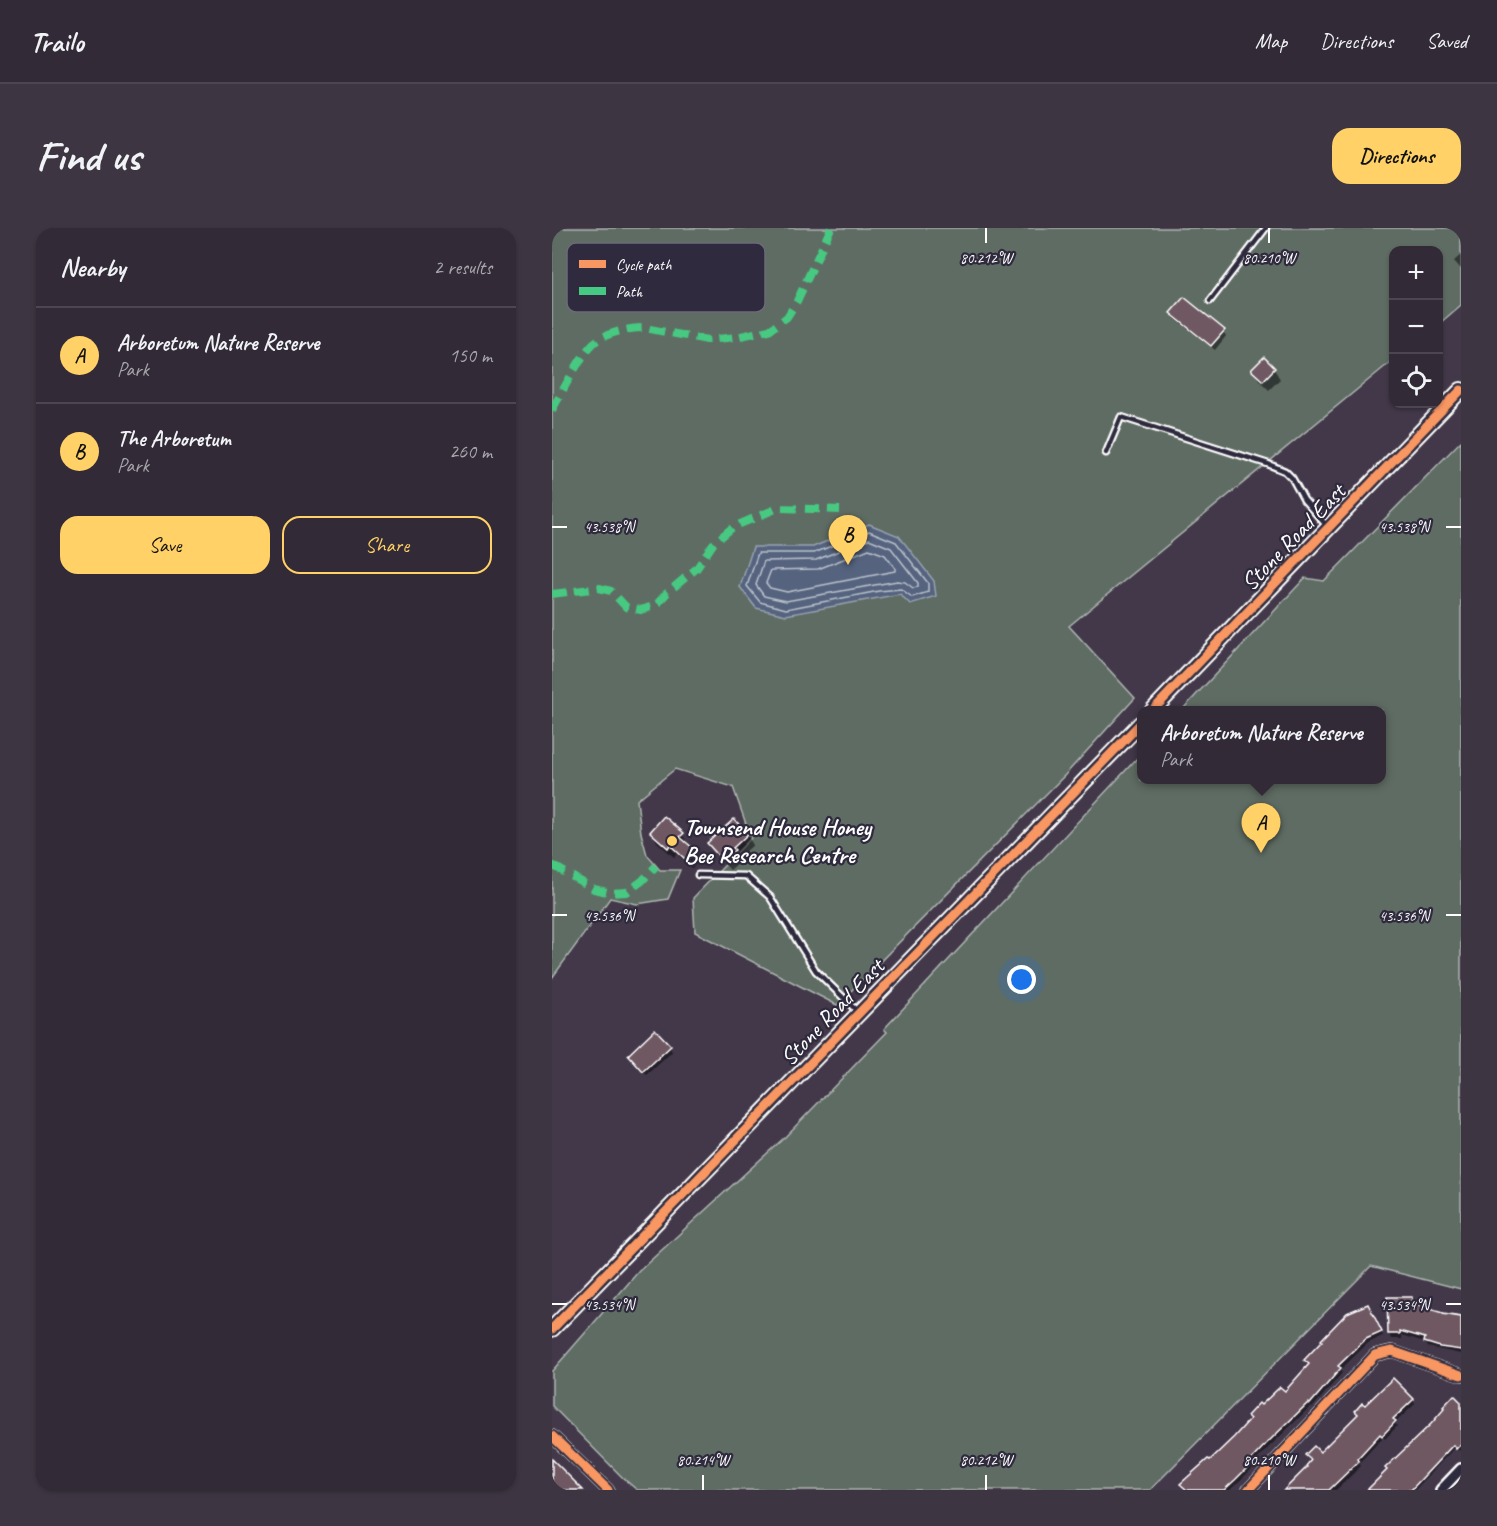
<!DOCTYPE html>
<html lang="en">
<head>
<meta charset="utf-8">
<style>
	:root { --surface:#322a37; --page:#3d3642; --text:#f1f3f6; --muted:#a8a7ad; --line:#4d4652; --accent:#ffd166 }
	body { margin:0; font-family:Caveat,sans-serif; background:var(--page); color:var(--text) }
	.controls { position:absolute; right:18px; top:18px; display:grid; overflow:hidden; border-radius:12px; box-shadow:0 2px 4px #0004 }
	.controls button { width:54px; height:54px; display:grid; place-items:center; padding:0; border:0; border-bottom:2px solid var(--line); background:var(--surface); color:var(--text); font:30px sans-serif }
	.you { position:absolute; left:470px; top:752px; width:21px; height:21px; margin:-15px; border:4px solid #fff; border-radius:50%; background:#1a73e8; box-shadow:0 0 0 9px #1a73e833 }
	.badge { display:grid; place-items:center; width:39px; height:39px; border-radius:50%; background:var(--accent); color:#111; font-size:20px; font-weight:700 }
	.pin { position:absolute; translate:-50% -50px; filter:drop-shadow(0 2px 3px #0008) }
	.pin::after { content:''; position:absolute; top:32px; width:21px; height:18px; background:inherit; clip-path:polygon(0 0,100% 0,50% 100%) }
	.popup { position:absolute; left:585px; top:478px; width:249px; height:78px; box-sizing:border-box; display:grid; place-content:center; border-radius:12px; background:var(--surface); filter:drop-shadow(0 2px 4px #0005); font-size:20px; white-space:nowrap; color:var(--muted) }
	.popup b { font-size:22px; color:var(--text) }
	.popup::after { content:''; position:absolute; left:50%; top:100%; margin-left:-12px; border:12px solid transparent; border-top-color:var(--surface) }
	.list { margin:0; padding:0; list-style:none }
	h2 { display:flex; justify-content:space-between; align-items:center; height:78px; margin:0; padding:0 24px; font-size:26px }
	h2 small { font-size:20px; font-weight:400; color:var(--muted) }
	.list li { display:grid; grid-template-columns:39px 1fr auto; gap:18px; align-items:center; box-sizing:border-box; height:96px; padding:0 24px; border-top:2px solid var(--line) }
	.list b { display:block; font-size:22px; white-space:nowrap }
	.list p { margin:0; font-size:20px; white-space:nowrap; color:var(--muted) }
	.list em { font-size:20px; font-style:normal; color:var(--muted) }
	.actions { display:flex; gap:12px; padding:18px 24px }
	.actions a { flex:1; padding:14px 0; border:2px solid var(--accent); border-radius:18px; text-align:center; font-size:21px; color:var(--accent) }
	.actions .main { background:var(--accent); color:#111 }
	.icon { flex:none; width:33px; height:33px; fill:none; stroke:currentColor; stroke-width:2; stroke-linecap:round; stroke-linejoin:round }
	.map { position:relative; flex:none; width:909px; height:1262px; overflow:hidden; border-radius:18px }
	header { display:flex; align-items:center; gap:36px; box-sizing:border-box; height:84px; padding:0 30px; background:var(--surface); border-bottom:2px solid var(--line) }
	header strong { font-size:28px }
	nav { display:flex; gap:33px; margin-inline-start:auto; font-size:21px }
	.intro { display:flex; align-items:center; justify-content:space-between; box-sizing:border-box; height:144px; padding:0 36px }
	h1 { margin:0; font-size:42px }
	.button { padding:15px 27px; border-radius:18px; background:var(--accent); color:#111; font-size:21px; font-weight:700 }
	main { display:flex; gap:36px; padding:0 36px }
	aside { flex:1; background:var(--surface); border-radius:18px; box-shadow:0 2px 4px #0004 }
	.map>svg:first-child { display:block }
	.green { fill:#5e6c63; stroke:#aeb6b1; stroke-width:1.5 }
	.water { fill:#55647f; stroke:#99a2b2; stroke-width:1.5 }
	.shadow { fill:#0007 }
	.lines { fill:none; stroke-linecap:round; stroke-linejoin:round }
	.shore { stroke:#bbc1cc; stroke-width:1.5 }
	.building { fill:#705864; stroke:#fff; stroke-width:1.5 }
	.service-casing { stroke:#fff; stroke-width:9 }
	.minor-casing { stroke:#fff; stroke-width:14 }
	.secondary-casing { stroke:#fff; stroke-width:18 }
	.service { stroke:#2f2a3d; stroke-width:4.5 }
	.minor { stroke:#2f2a3d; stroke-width:9 }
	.secondary { stroke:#2f2a3d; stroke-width:14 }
	.quiet { stroke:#46c982; stroke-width:8; stroke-dasharray:15 8; stroke-linecap:butt }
	.cycleway-casing { stroke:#2f2a3d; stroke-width:13 }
	.cycleway { stroke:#f99763; stroke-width:9 }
	.ticks { fill:none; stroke:#fff; stroke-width:2 }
	.poi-dot { fill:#ffd166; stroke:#2f2a3d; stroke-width:2 }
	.labels { text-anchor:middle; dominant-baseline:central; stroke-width:4.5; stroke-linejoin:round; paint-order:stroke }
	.street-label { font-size:24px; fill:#fff; stroke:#2f2a3d }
	.poi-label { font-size:24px; font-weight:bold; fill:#fff; stroke:#2f2a3d; text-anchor:start }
	.key { fill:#2f2a3d; stroke:#6d6a77; stroke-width:1.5 }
	.key-label { font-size:16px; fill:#fff }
	.ticks-label { font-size:15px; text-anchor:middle; fill:#fff; stroke:#2f2a3d; stroke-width:4.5; stroke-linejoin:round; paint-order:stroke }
</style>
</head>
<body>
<header>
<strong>Trailo</strong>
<nav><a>Map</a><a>Directions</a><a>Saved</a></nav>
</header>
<div class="intro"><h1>Find us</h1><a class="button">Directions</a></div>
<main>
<aside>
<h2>Nearby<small>2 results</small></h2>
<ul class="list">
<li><span class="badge">A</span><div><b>Arboretum Nature Reserve</b><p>Park</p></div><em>150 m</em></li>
<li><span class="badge">B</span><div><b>The Arboretum</b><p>Park</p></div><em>260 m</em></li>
</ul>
<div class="actions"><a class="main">Save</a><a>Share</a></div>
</aside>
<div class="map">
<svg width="909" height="1262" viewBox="0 0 909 1262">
	<rect width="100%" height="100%" fill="#423849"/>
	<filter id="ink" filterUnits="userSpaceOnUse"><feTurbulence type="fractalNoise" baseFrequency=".0167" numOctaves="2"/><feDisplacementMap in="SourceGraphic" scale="12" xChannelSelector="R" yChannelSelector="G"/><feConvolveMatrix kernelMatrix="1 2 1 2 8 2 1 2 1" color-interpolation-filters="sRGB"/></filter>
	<g filter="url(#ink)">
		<g class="green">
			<path d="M0,0H909V77L887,96L886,22H842L841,132L517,398L583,470L513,547L285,777L143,704L141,670L199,610L181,559L123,541L85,572L89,605L95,627L108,642H128L116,671L85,676L58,670L0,750Z"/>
			<path d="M909,213V1061L819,1038L598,1262H85L71,1250L0,1178V1143L87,1043L233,909L335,804L332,801L589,526V552H829V482H630L753,350L772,353Z"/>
		</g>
		<path class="water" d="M317,296L347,308L382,353L384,368L358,376L348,366L234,387L204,380L188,359L201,319H261Z"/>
		<g class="shadow">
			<path d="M909,27V41L902,33Z"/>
			<path d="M619,85L671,103L674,108L663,122L622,90Z"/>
			<path d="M722,141L728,151L717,162L707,152L701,142Z"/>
			<path d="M100,604L130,606L147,632L140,640L125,626L122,629L105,614Z"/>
			<path d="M195,607L201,617L186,630L188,633L178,642L163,626L157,616Z"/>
			<path d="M118,819L120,824L95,847L80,832Z"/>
			<path d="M837,1070H859L862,1078L909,1091V1126L876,1119L873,1114L850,1107V1111H840L837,1106Z"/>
			<path d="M816,1077L831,1108L816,1115L788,1142L790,1145L761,1179L759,1178L716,1220L700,1237L701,1240L678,1262H632L633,1261L630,1256L658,1234L709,1179L733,1165L758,1138L754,1132Z"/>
			<path d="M861,1172L863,1176L843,1195L845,1198L833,1211L831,1209L807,1235L809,1238L784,1262H735L760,1233L755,1227L768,1226L813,1179Z"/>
			<path d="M909,1176V1220L907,1223L903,1219L863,1262H817Z"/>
		</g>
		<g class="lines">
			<g class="shore">
				<path d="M317,303L344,314L376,355V364L360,369L349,361L327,363L234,381L208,374L195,358L206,325H262Z"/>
				<path d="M317,311L339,320L366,355V359L361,360L353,354L345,353L234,373L212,368L204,357L212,333L264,332Z"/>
				<path d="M317,321L333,327L343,340V343L235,364L218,360L214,355L219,342L266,341Z"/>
			</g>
		</g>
		<g class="building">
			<path d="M632,69L673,102L659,118L618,85Z"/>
			<path d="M712,129L723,140L711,153L699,142Z"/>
			<path d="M112,588L132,605L128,609L142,621L133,631L118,617L116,620L98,604Z"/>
			<path d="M182,591L196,606L181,620L183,622L171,633L155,615Z"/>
			<path d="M103,801L119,818L91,844L76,827Z"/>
			<path d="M835,1069H860V1076L891,1085V1086L909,1089V1122L888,1119L872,1114L873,1110L848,1103V1106H836Z"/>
			<path d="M816,1076L830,1104L814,1111L786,1138L789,1140L758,1176L756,1175L714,1216L698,1233L700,1235L683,1252L672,1262H635L628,1256L656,1231L658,1232L682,1209L698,1191L695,1188L707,1175L709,1177L728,1159L733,1163L757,1136L752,1132L770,1113L769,1112L795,1085Z"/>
			<path d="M841,1150L862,1171L841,1191L844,1193L830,1208L828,1206L805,1231L807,1233L777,1262H732L755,1239L754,1238L759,1232L753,1227L762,1218L768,1224L806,1186L803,1183L810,1175L813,1177Z"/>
			<path d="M902,1167L909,1174V1216L904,1221L901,1217L859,1262H815L835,1242L833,1240L879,1196L892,1181L891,1179Z"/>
			<path d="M0,1231L31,1262H0Z"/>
		</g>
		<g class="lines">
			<g class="service-casing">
				<g id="service">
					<path d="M658,73L714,0"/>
					<path d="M554,225L569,189L716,236L733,243L740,250L752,272L775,298"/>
					<path d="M146,647L194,648L218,669L264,743L306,784"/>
				</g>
			</g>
			<g class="minor-casing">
				<g id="minor">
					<path d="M0,1208L56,1262"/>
					<path d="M696,1262L823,1127L840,1123L909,1147"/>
					<path d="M889,1262L909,1241"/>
				</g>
			</g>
			<g class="secondary-casing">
				<g id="secondary">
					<path d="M601,482L909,162"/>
					<path d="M0,1101L589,495"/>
				</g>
			</g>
			<use href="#service" class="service"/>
			<use href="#minor" class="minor"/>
			<use href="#secondary" class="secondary"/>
			<g class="quiet">
				<path d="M0,182C9,166 31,123 43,114C56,104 77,100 93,100L155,112L184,109L217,102L223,98L235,89L245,73L279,0"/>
				<path d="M0,366L47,360L59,363L74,379L89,382L104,377L115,365L145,340L161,316L181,299L226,280L288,282"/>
				<path d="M0,637L42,661L59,665L75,664L90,653L104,638"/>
			</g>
			<g class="cycleway-casing">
				<g id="cycleway">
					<path d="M601,482L909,162"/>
					<path d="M0,1101L589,495"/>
					<path d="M0,1208L56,1262"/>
					<path d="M696,1262L823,1127L840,1123L909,1147"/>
				</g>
			</g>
			<use href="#cycleway" class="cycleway"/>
		</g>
	</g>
	<path class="ticks" d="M434,0V15M717,0V15M0,299H15M894,299H909M0,687H15M894,687H909M0,1076H15M894,1076H909M151,1247V1262M434,1247V1262M717,1247V1262"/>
	<circle class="poi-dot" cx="120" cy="613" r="6"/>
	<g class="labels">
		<g class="street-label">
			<text transform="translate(741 309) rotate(-46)">Stone Road East</text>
			<text transform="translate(280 784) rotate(-46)">Stone Road East</text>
		</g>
		<g class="poi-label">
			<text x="132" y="599">Townsend House Honey<tspan x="132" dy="28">Bee Research Centre</tspan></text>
		</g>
	</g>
	<rect x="15" y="15" width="198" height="69" rx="9" class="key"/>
	<rect x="27" y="32" width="27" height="8" fill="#f99763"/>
	<rect x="27" y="59" width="27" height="8" fill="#46c982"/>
	<g class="key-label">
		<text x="64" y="42">Cycle path</text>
		<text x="64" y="69">Path</text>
	</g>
	<g class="ticks-label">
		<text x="434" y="35">80.212°W</text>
		<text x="717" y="35">80.210°W</text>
		<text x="57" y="304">43.538°N</text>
		<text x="852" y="304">43.538°N</text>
		<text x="57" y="693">43.536°N</text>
		<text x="852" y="693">43.536°N</text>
		<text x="57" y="1082">43.534°N</text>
		<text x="852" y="1082">43.534°N</text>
		<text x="151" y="1237">80.214°W</text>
		<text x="434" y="1237">80.212°W</text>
		<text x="717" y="1237">80.210°W</text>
	</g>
</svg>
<div class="controls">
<button>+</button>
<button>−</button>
<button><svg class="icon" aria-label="locate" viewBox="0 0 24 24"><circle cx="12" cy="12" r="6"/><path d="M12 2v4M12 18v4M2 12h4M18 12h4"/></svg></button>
</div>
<div class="you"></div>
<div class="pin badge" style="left:709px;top:625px">A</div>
<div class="popup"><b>Arboretum Nature Reserve</b>Park</div>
<div class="pin badge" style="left:296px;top:337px">B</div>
</div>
</main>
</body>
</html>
